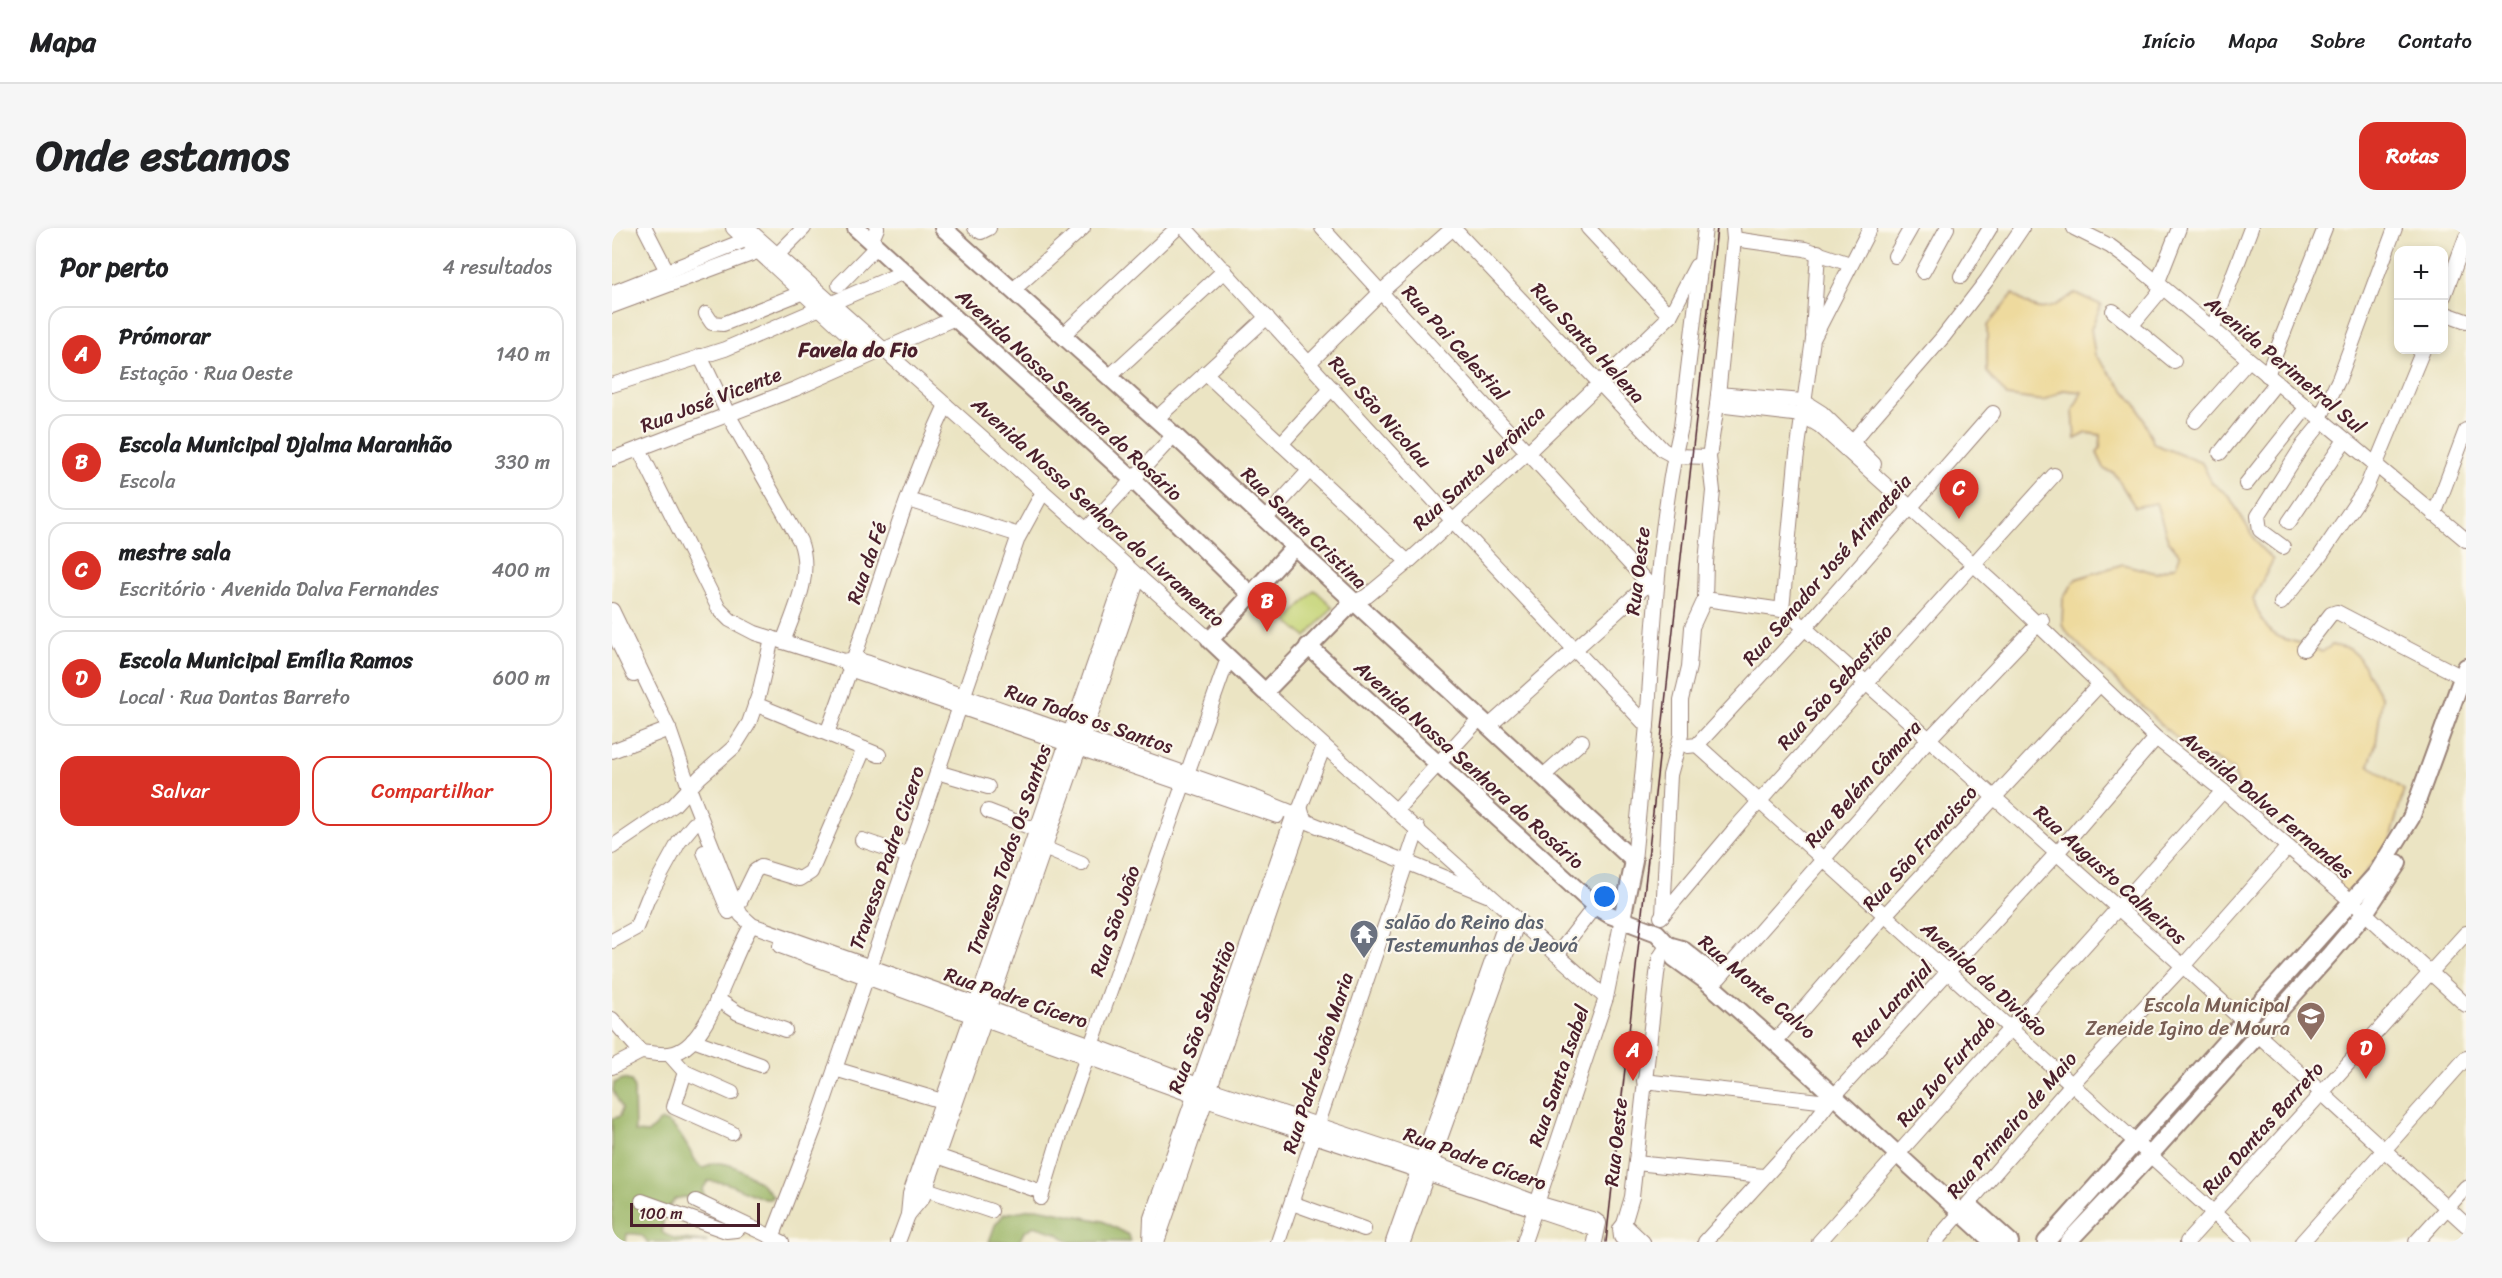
<!DOCTYPE html>
<html lang="pt">
<head>
<meta charset="utf-8">
<style>
	:root { --surface:#fff; --page:#f6f6f6; --text:#202124; --muted:#757577; --line:#e0e0e0; --accent:#d93025 }
	body { margin:0; font-family:Sriracha,sans-serif; background:var(--page); color:var(--text) }
	.controls { position:absolute; right:18px; top:18px; display:grid; overflow:hidden; border-radius:12px; box-shadow:0 3px 9px #0003 }
	.controls button { width:54px; height:54px; display:grid; place-items:center; padding:0; border:0; border-bottom:2px solid var(--line); background:var(--surface); color:var(--text); font:30px sans-serif }
	.scale { position:absolute; left:18px; bottom:15px; width:130px; box-sizing:border-box; padding-left:6px; border:3px solid #4a1f2b; border-top:0; font-size:16px; line-height:21px; white-space:nowrap; color:#4a1f2b; -webkit-text-stroke:4px #fbf7ec; paint-order:stroke }
	.you { position:absolute; left:993px; top:669px; width:21px; height:21px; margin:-15px; border:4px solid #fff; border-radius:50%; background:#1a73e8; box-shadow:0 0 0 9px #1a73e833 }
	.badge { display:grid; place-items:center; width:39px; height:39px; border-radius:50%; background:var(--accent); color:#fff; font-size:20px; font-weight:700 }
	.pin { position:absolute; translate:-50% -50px; filter:drop-shadow(0 2px 3px #0008) }
	.pin::after { content:''; position:absolute; top:32px; width:21px; height:18px; background:inherit; clip-path:polygon(0 0,100% 0,50% 100%) }
	.list { margin:0; padding:0; list-style:none }
	h2 { display:flex; justify-content:space-between; align-items:center; height:78px; margin:0; padding:0 24px; font-size:26px }
	h2 small { font-size:20px; font-weight:400; color:var(--muted) }
	.list li { display:grid; grid-template-columns:39px 1fr auto; gap:18px; align-items:center; box-sizing:border-box; height:96px; margin:0 12px 12px; padding:0 12px; border:2px solid var(--line); border-radius:18px }
	.list b { display:block; font-size:22px; white-space:nowrap }
	.list p { margin:0; font-size:20px; white-space:nowrap; color:var(--muted) }
	.list em { font-size:20px; font-style:normal; color:var(--muted) }
	.actions { display:flex; gap:12px; padding:18px 24px }
	.actions a { flex:1; padding:14px 0; border:2px solid var(--accent); border-radius:18px; text-align:center; font-size:21px; color:var(--accent) }
	.actions .main { background:var(--accent); color:#fff }
	.map { position:relative; flex:none; width:1854px; height:1014px; overflow:hidden; border-radius:18px }
	header { display:flex; align-items:center; gap:36px; box-sizing:border-box; height:84px; padding:0 30px; background:var(--surface); border-bottom:2px solid var(--line) }
	header strong { font-size:28px }
	nav { display:flex; gap:33px; margin-inline-start:auto; font-size:21px }
	.intro { display:flex; align-items:center; justify-content:space-between; box-sizing:border-box; height:144px; padding:0 36px }
	h1 { margin:0; font-size:42px }
	.button { padding:15px 27px; border-radius:18px; background:var(--accent); color:#fff; font-size:21px; font-weight:700 }
	main { display:flex; gap:36px; padding:0 36px }
	aside { flex:1; background:var(--surface); border-radius:18px; box-shadow:0 3px 9px #0003 }
	.map>svg:first-child { display:block }
	.green { fill:#c5d476; stroke:#887a50; stroke-width:1.5 }
	.forest { fill:#9cb667; stroke:#736a49; stroke-width:1.5 }
	.sand { fill:#eeda9e; stroke:#9c7c64; stroke-width:1.5 }
	.lines { fill:none; stroke-linecap:round; stroke-linejoin:round }
	.minor-casing { stroke:#9a8277; stroke-width:16 }
	.major-casing { stroke:#9a8277; stroke-width:20 }
	.minor { stroke:#fff; stroke-width:14 }
	.major { stroke:#fff; stroke-width:16 }
	.tram { stroke:#4a1f2b; stroke-width:1.5 }
	.labels { text-anchor:middle; dominant-baseline:central; stroke-width:4.5; stroke-linejoin:round; paint-order:stroke }
	.street-label { font-size:20px; fill:#4a1f2b; stroke:#fbf7ec }
	.worship-label { font-size:20px; fill:#5b616d; stroke:#fbf7ec; text-anchor:start }
	.education-label { font-size:20px; fill:#785e54; stroke:#fbf7ec; text-anchor:end }
	.neighbourhood-label { font-size:21px; font-weight:bold; fill:#4a1f2b; stroke:#fbf7ec }
</style>
</head>
<body>
<header>
<strong>Mapa</strong>
<nav><a>Início</a><a>Mapa</a><a>Sobre</a><a>Contato</a></nav>
</header>
<div class="intro"><h1>Onde estamos</h1><a class="button">Rotas</a></div>
<main>
<aside>
<h2>Por perto<small>4 resultados</small></h2>
<ul class="list">
<li><span class="badge">A</span><div><b>Prómorar</b><p>Estação · Rua Oeste</p></div><em>140 m</em></li>
<li><span class="badge">B</span><div><b>Escola Municipal Djalma Maranhão</b><p>Escola</p></div><em>330 m</em></li>
<li><span class="badge">C</span><div><b>mestre sala</b><p>Escritório · Avenida Dalva Fernandes</p></div><em>400 m</em></li>
<li><span class="badge">D</span><div><b>Escola Municipal Emília Ramos</b><p>Local · Rua Dantas Barreto</p></div><em>600 m</em></li>
</ul>
<div class="actions"><a class="main">Salvar</a><a>Compartilhar</a></div>
</aside>
<div class="map">
<svg width="1854" height="1014" viewBox="0 0 1854 1014">
	<rect width="100%" height="100%" fill="#fbf7ec"/>
	<filter id="ink" filterUnits="userSpaceOnUse"><feTurbulence type="fractalNoise" baseFrequency=".0167" numOctaves="2"/><feDisplacementMap in="SourceGraphic" scale="12" xChannelSelector="R" yChannelSelector="G"/><feConvolveMatrix kernelMatrix="1 2 1 2 8 2 1 2 1" color-interpolation-filters="sRGB"/></filter>
	<filter id="wash" filterUnits="userSpaceOnUse"><feTurbulence type="fractalNoise" baseFrequency=".008" numOctaves="4" result="noise"/><feDisplacementMap in="SourceGraphic" scale="24" xChannelSelector="R" yChannelSelector="G"/><feGaussianBlur stdDeviation="1.35" result="paint"/><feColorMatrix in="noise" values="0 0 0 0 0 0 0 0 0 0 0 0 0 0 0 0 0 1.4 0 .05"/><feComposite in="paint" operator="in"/></filter>
	<g filter="url(#wash)">
		<rect width="100%" height="100%" fill="#ebe4c3"/>
		<path class="green" d="M703,362L721,379L694,409L675,393Z"/>
		<g class="forest">
			<path d="M11,851L19,853L22,861L23,904L36,905L48,893C67,893 77,926 88,939L92,940C112,924 148,952 161,968L158,971H152L114,955L96,953L90,962L96,975L72,969L63,971L52,986L50,1004C61,1014 81,1010 96,1014H35C32,1006 22,1005 15,1006L14,1014H0V891L8,888L10,880L1,863L2,855Z"/>
			<path d="M425,980L491,993L517,1007L519,1014H459L444,1005L422,998L412,1004L407,1014H377L383,997L392,986Z"/>
		</g>
		<path class="sand" d="M1463,65L1489,77L1479,101L1483,127L1526,179L1542,216L1590,235L1600,255L1617,268L1647,318L1661,332L1641,371C1659,421 1669,404 1710,424L1720,417L1737,421L1747,430L1770,470L1764,516L1757,537L1792,562L1777,615L1740,661L1732,666L1688,628L1671,601L1631,568L1621,542L1601,530H1588L1553,500L1457,407L1450,396L1451,370L1464,351L1511,336L1544,345L1564,338L1568,327L1556,312L1544,275L1523,279L1502,245L1493,242L1485,225L1488,220L1489,207L1475,205L1463,211L1461,182L1470,164L1451,162L1432,173L1395,168L1375,144V98L1401,66C1430,88 1434,83 1463,65Z"/>
	</g>
	<g filter="url(#ink)">
		<g class="lines">
			<g class="minor-casing">
				<g id="minor">
					<path d="M33,0L55,43"/>
					<path d="M121,0L258,127"/>
					<path d="M135,0L598,412"/>
					<path d="M363,0L369,4L377,0"/>
					<path d="M573,0L841,293L1035,498"/>
					<path d="M710,0L1043,363"/>
					<path d="M976,0L1058,88"/>
					<path d="M1462,0L1498,18L1525,38L1854,312"/>
					<path d="M1122,11L1193,21L1238,36"/>
					<path d="M259,14L265,0"/>
					<path d="M165,27L192,0"/>
					<path d="M1283,28L1299,0"/>
					<path d="M1311,44L1335,0"/>
					<path d="M1349,48L1378,0"/>
					<path d="M1545,56L1567,0"/>
					<path d="M227,57L264,19"/>
					<path d="M401,62L471,0"/>
					<path d="M0,65L141,9"/>
					<path d="M1832,68L1854,9"/>
					<path d="M0,78L153,21"/>
					<path d="M1501,83L1562,133"/>
					<path d="M1832,85L1854,93"/>
					<path d="M94,86L100,95L111,96L189,65"/>
					<path d="M1520,97L1550,61"/>
					<path d="M1600,102L1639,0"/>
					<path d="M452,106L565,0"/>
					<path d="M1201,106L1206,24"/>
					<path d="M88,128L117,188L188,313C201,347 183,381 171,414"/>
					<path d="M697,135L770,63L841,0L1051,222L1062,228L1097,229"/>
					<path d="M593,145L796,334"/>
					<path d="M1655,147L1713,0"/>
					<path d="M497,149L613,42"/>
					<path d="M0,157L113,121L292,44"/>
					<path d="M1106,166L1191,173L1210,185L1262,236"/>
					<path d="M1105,177L1190,187L1208,198L1391,363L1544,510L1611,563L1753,685L1854,777"/>
					<path d="M1708,190L1727,151L1783,0"/>
					<path d="M544,191L655,89"/>
					<path d="M1583,193L1636,133"/>
					<path d="M669,216L720,160"/>
					<path d="M27,221L107,381L118,392L143,405L232,433L243,431L257,435L644,570L691,589L696,594L875,667"/>
					<path d="M1234,221L1331,109L1375,52L1410,0"/>
					<path d="M1608,225L1664,155"/>
					<path d="M0,231L183,161L343,90"/>
					<path d="M1634,256L1695,179"/>
					<path d="M297,272L407,307"/>
					<path d="M1822,287L1854,202"/>
					<path d="M653,291L697,243"/>
					<path d="M1677,294L1733,212"/>
					<path d="M475,301L562,207"/>
					<path d="M1671,319L1648,302L1646,288L1691,217L1711,193"/>
					<path d="M1093,371L1170,382L1177,386L1571,738L1854,997"/>
					<path d="M740,375L755,368L796,334L916,224L1058,88L1084,38"/>
					<path d="M1669,375L1708,328L1754,260L1811,122"/>
					<path d="M0,382L57,501L79,565L121,671L129,687L140,697L480,817L586,857L820,935L925,975L983,992L987,995L983,1014"/>
					<path d="M1170,382L1184,233L1201,111L1258,0"/>
					<path d="M0,402L22,447"/>
					<path d="M1692,421L1719,386L1725,384L1854,451"/>
					<path d="M232,433L240,442L665,588"/>
					<path d="M653,464C766,567 879,669 994,770"/>
					<path d="M143,476L267,527"/>
					<path d="M876,499L1036,356"/>
					<path d="M215,505C257,397 285,282 334,177"/>
					<path d="M1085,517L1634,1014"/>
					<path d="M1076,518L1085,517L1193,400L1381,185"/>
					<path d="M0,523L57,501"/>
					<path d="M325,544L376,559"/>
					<path d="M930,549L970,513"/>
					<path d="M785,581L867,491"/>
					<path d="M376,583L425,602"/>
					<path d="M250,612L297,628"/>
					<path d="M0,619L62,577L88,549L122,519L137,495L147,466L160,410"/>
					<path d="M432,620L470,636"/>
					<path d="M92,624L117,684"/>
					<path d="M1022,633C1026,588 1031,543 1035,497C1042,397 1046,297 1069,199L1093,0"/>
					<path d="M125,680L143,643L149,639L188,651L199,644L252,521"/>
					<path d="M1051,687L1058,547L1069,507V472L1077,439L1080,399L1093,371L1094,334L1101,263L1097,229L1105,177L1122,11L1121,0"/>
					<path d="M1049,689L1128,595L1442,247"/>
					<path d="M0,713L24,700L36,670L67,614L82,596"/>
					<path d="M168,718L594,872L985,1002"/>
					<path d="M945,727L983,678"/>
					<path d="M1107,750L1316,512L1430,392"/>
					<path d="M105,771L126,785L173,802"/>
					<path d="M0,791L29,824C40,825 51,828 62,825C99,816 119,726 140,697"/>
					<path d="M81,812L149,837"/>
					<path d="M1163,814L1273,687L1487,457"/>
					<path d="M57,826L73,844L120,865"/>
					<path d="M0,839L29,824"/>
					<path d="M223,841L330,873"/>
					<path d="M73,844L62,879L120,905"/>
					<path d="M1032,853L1216,874"/>
					<path d="M325,928L430,964"/>
					<path d="M1024,935L1151,948"/>
					<path d="M314,961L379,983"/>
					<path d="M429,970L453,891L616,430"/>
					<path d="M30,973L114,1003L124,1002L130,997"/>
					<path d="M84,973L170,1014"/>
					<path d="M680,975L752,1001"/>
					<path d="M296,987L311,969L527,348"/>
					<path d="M1012,996L1031,1014"/>
					<path d="M160,1010L203,899L406,310L431,264"/>
					<path d="M286,1014L296,987L298,966L516,339"/>
					<path d="M538,1014L539,990L682,586L688,580L712,518"/>
					<path d="M545,1014L691,589L689,582"/>
					<path d="M666,1014L806,600"/>
					<path d="M781,1014L897,685"/>
					<path d="M791,1014L906,693"/>
					<path d="M912,1014L994,770L1010,691"/>
					<path d="M1015,1014L1009,1009L1008,1001L1012,996L1020,969L1045,746L1048,729L1056,717"/>
					<path d="M1093,1014L1198,899L1222,868L1444,626L1544,510"/>
					<path d="M1207,1014L1611,563"/>
					<path d="M1323,1014L1460,856L1571,738L1676,619"/>
					<path d="M1575,1014L1854,705"/>
					<path d="M1690,1014L1854,830"/>
					<path d="M1804,1014L1854,959"/>
				</g>
			</g>
			<g class="major-casing">
				<g id="major">
					<path d="M244,0L520,251L639,367"/>
					<path d="M331,0L562,207L1022,633L1010,691"/>
					<path d="M683,318L598,412L653,464L740,375"/>
					<path d="M696,418L983,678L998,687L1045,705L1056,717L1062,730L1094,753L1163,814L1381,1014"/>
					<path d="M1056,717L1070,721L1100,745"/>
					<path d="M1357,977L1398,1014"/>
					<path d="M1434,1014L1765,645L1799,590L1854,439"/>
					<path d="M1456,1014L1538,927L1720,724L1753,685L1786,635"/>
				</g>
			</g>
			<use href="#minor" class="minor"/>
			<use href="#major" class="major"/>
			<path class="tram" d="M994,1014L1105,0"/>
		</g>
	</g>
	<defs>
		<g id="temple-pin" transform="scale(1.5)"><path d="M0 17L-7.5 6A9.5 9.5 0 1 1 7.5 6Z" fill="#6b7280" stroke="#fbf7ec"/><path d="M0-6L5-2H3V0L6.5 2.5H4V6H1.5V3h-3V6H-4V2.5H-6.5L-3 0V-2H-5Z" fill="#fff"/></g>
		<g id="school-pin" transform="scale(1.5)"><path d="M0 17L-7.5 6A9.5 9.5 0 1 1 7.5 6Z" fill="#8d6e63" stroke="#fbf7ec"/><path d="M0-5L7-2L0 1L-7-2ZM-4 1L0 2.5L4 1V4Q0 6-4 4Z" fill="#fff"/></g>
	</defs>
	<g fill-rule="evenodd">
		<use href="#temple-pin" x="752" y="706"/>
		<use href="#school-pin" x="1699" y="788"/>
	</g>
	<g class="labels">
		<g class="street-label">
			<text transform="translate(843 115) rotate(48)">Rua Pai Celestial</text>
			<text transform="translate(976 115) rotate(47)">Rua Santa Helena</text>
			<text transform="translate(1673 137) rotate(40)">Avenida Perimetral Sul</text>
			<text transform="translate(457 167) rotate(43)">Avenida Nossa Senhora do Rosário</text>
			<text transform="translate(99 172) rotate(-21)">Rua José Vicente</text>
			<text transform="translate(768 184) rotate(48)">Rua São Nicolau</text>
			<text transform="translate(867 240) rotate(-43)">Rua Santa Verônica</text>
			<text transform="translate(486 284) rotate(42)">Avenida Nossa Senhora do Livramento</text>
			<text transform="translate(692 300) rotate(44)">Rua Santa Cristina</text>
			<text transform="translate(255 335) rotate(-71)">Rua da Fé</text>
			<text transform="translate(1215 342) rotate(-49)">Rua Senador José Arimateia</text>
			<text transform="translate(1026 343) rotate(-83)">Rua Oeste</text>
			<text transform="translate(1223 459) rotate(-48)">Rua São Sebastião</text>
			<text transform="translate(477 491) rotate(19)">Rua Todos os Santos</text>
			<text transform="translate(857 537) rotate(42)">Avenida Nossa Senhora do Rosário</text>
			<text transform="translate(1251 556) rotate(-48)">Rua Belém Câmara</text>
			<text transform="translate(1655 577) rotate(40)">Avenida Dalva Fernandes</text>
			<text transform="translate(1308 620) rotate(-48)">Rua São Francisco</text>
			<text transform="translate(397 622) rotate(-71)">Travessa Todos Os Santos</text>
			<text transform="translate(275 630) rotate(-71)">Travessa Padre Cicero</text>
			<text transform="translate(1498 647) rotate(42)">Rua Augusto Calheiros</text>
			<text transform="translate(503 693) rotate(-71)">Rua São João</text>
			<text transform="translate(1372 751) rotate(42)">Avenida da Divisão</text>
			<text transform="translate(1145 759) rotate(41)">Rua Monte Calvo</text>
			<text transform="translate(404 770) rotate(19)">Rua Padre Cícero</text>
			<text transform="translate(1280 776) rotate(-47)">Rua Laranjal</text>
			<text transform="translate(590 789) rotate(-70)">Rua São Sebastião</text>
			<text transform="translate(706 835) rotate(-72)">Rua Padre João Maria</text>
			<text transform="translate(1334 843) rotate(-49)">Rua Ivo Furtado</text>
			<text transform="translate(947 848) rotate(-71)">Rua Santa Isabel</text>
			<text transform="translate(1400 897) rotate(-49)">Rua Primeiro de Maio</text>
			<text transform="translate(1651 900) rotate(-48)">Rua Dantas Barreto</text>
			<text transform="translate(1004 914) rotate(-84)">Rua Oeste</text>
			<text transform="translate(863 931) rotate(20)">Rua Padre Cícero</text>
		</g>
		<g class="worship-label">
			<text x="773" y="694">salão do Reino das<tspan x="773" dy="23">Testemunhas de Jeová</tspan></text>
		</g>
		<g class="education-label">
			<text x="1678" y="777">Escola Municipal<tspan x="1678" dy="23">Zeneide Igino de Moura</tspan></text>
		</g>
		<g class="neighbourhood-label">
			<text x="246" y="122">Favela do Fio</text>
		</g>
	</g>
</svg>
<div class="controls">
<button>+</button>
<button>−</button>
</div>
<div class="scale">100 m</div>
<div class="you"></div>
<div class="pin badge" style="left:1021px;top:853px">A</div>
<div class="pin badge" style="left:655px;top:404px">B</div>
<div class="pin badge" style="left:1347px;top:291px">C</div>
<div class="pin badge" style="left:1754px;top:851px">D</div>
</div>
</main>
</body>
</html>
